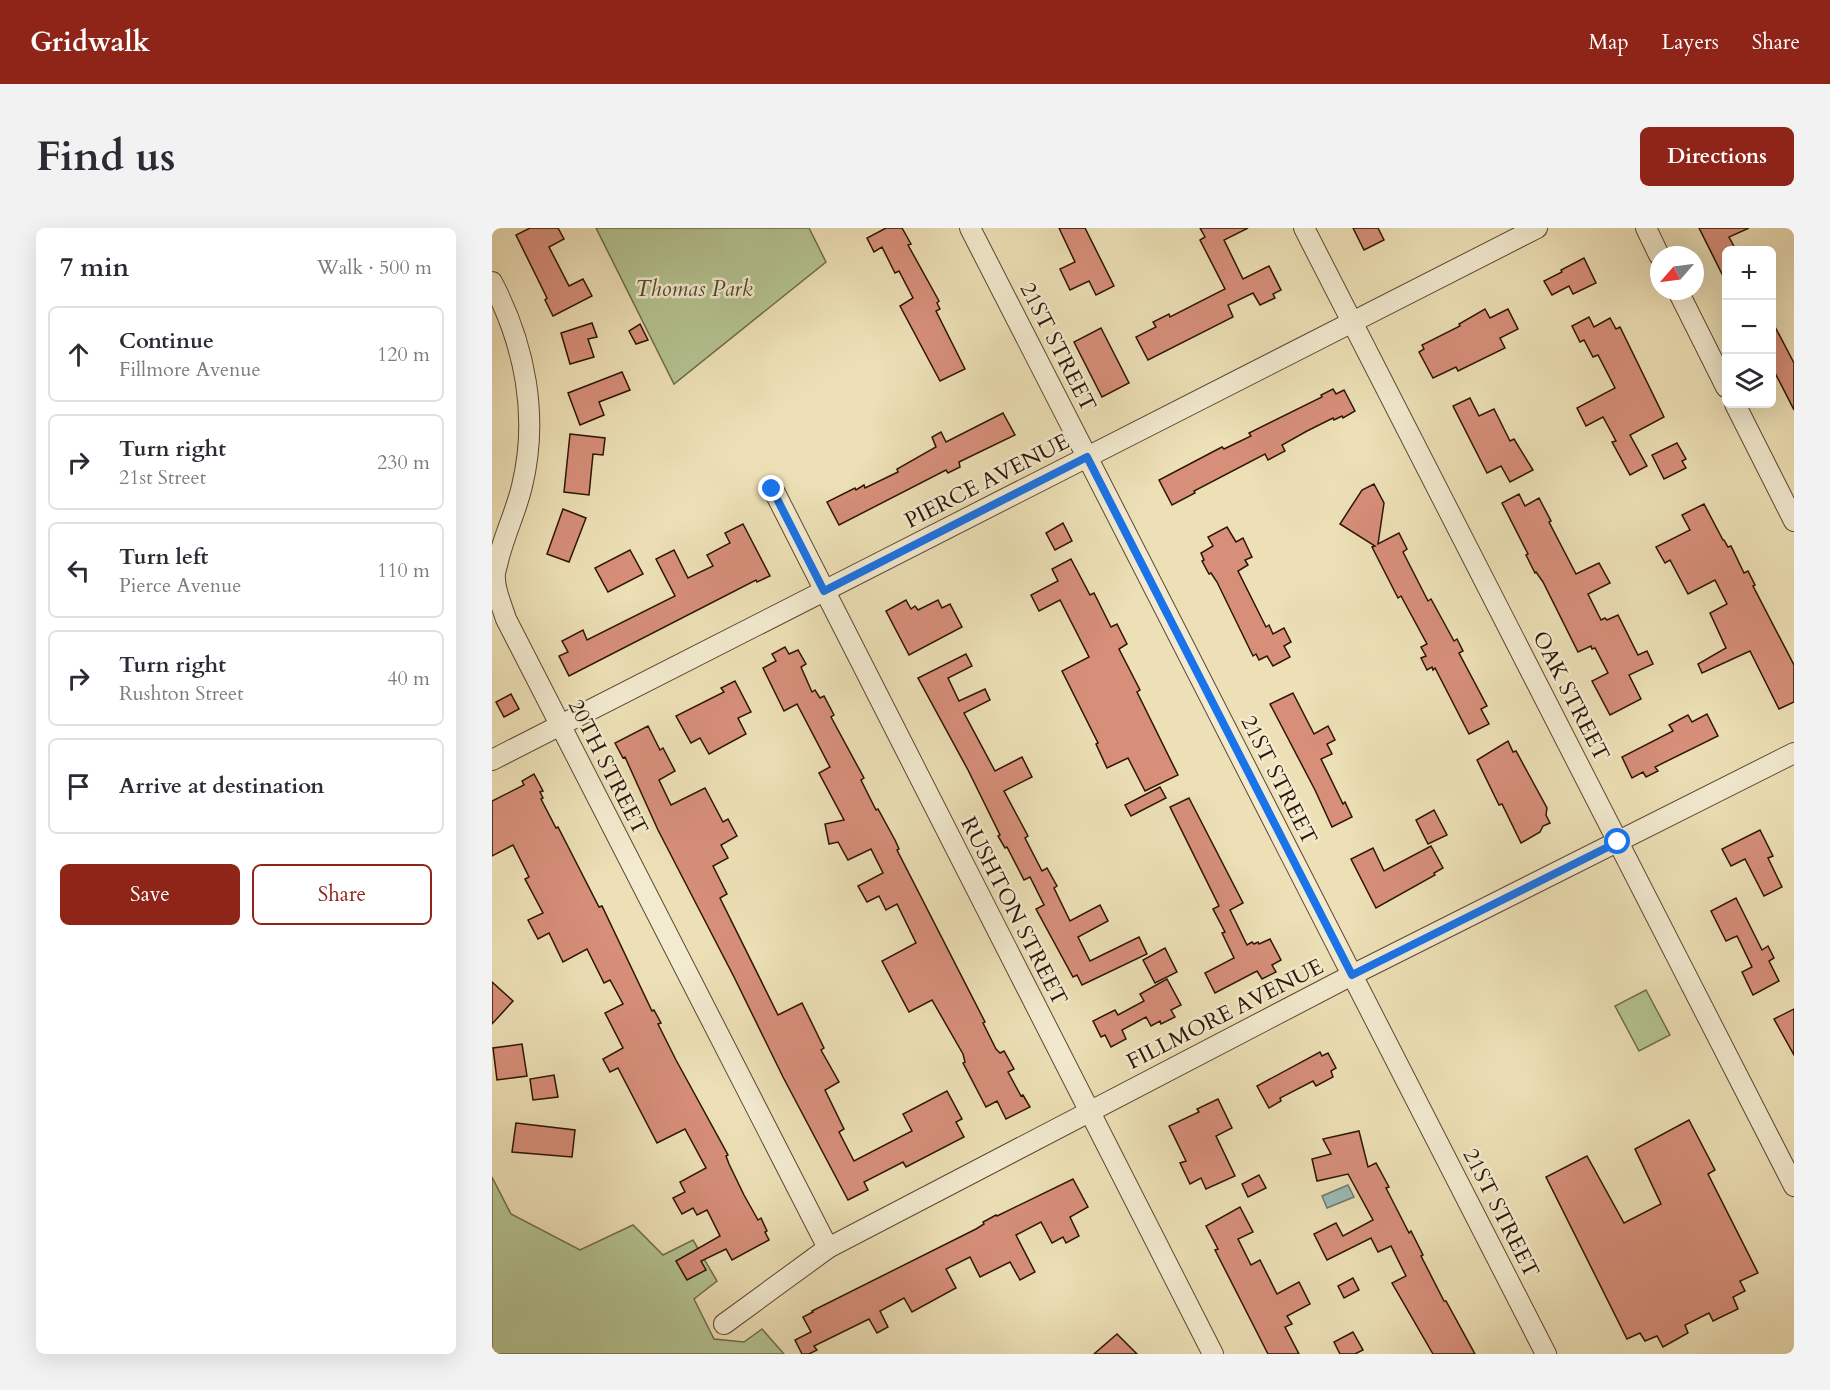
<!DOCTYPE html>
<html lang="en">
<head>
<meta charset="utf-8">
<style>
	:root { --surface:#fff; --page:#f2f2f3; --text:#2b2b33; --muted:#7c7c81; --line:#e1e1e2; --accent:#8f2418 }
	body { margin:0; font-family:Cardo,serif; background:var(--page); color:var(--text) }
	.controls { position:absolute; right:18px; top:18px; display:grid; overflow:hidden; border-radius:9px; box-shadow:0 6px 24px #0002 }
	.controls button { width:54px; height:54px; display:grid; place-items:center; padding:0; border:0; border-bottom:2px solid var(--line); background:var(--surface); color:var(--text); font:30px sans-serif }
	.compass { position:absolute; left:1158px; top:18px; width:54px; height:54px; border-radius:50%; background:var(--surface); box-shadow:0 6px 24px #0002; rotate:242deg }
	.stop { position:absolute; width:18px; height:18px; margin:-14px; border:4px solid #1a73e8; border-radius:50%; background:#fff }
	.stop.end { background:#1a73e8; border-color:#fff; box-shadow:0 2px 6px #0008 }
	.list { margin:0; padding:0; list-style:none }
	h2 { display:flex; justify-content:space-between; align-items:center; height:78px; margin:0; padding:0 24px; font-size:26px }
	h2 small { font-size:20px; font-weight:400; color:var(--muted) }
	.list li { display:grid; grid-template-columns:39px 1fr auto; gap:18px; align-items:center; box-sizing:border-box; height:96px; margin:0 12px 12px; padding:0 12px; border:2px solid var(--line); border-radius:9px }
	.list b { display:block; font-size:22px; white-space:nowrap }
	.list p { margin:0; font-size:20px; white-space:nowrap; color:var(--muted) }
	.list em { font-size:20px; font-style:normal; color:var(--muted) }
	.actions { display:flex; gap:12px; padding:18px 24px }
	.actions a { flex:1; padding:14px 0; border:2px solid var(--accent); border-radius:9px; text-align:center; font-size:21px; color:var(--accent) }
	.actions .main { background:var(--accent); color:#fff }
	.icon { flex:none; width:33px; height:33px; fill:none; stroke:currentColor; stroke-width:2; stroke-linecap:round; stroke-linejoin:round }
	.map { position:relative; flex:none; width:1302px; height:1126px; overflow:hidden; border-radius:9px }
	header { display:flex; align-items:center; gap:36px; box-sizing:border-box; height:84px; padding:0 30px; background:var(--accent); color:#fff }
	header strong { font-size:28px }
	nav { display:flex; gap:33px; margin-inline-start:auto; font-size:21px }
	.intro { display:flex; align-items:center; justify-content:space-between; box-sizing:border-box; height:144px; padding:0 36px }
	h1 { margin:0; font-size:42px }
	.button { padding:15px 27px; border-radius:9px; background:var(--accent); color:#fff; font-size:21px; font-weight:700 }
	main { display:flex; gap:36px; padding:0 36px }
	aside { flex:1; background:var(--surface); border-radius:9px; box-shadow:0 6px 24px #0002 }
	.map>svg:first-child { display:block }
	.green { fill:#b4c391; stroke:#706c4b; stroke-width:1.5 }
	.water { fill:#9abcb5; stroke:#6e796f; stroke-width:1.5 }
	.building { fill:#d78f7a; stroke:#2d1505; stroke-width:1.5 }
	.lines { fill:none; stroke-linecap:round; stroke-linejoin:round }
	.minor-casing { stroke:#5d4831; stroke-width:22 }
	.minor { stroke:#f3ebd0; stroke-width:20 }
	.route { stroke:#1a73e8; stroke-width:8 }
	.labels { text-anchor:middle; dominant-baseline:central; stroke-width:5; stroke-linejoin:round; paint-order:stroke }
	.park-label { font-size:22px; font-style:italic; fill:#56492f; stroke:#f3ebd0 }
	.street-label { font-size:22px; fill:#2d1505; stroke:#f3ebd0 }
</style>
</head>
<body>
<header>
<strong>Gridwalk</strong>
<nav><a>Map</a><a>Layers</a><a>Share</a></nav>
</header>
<div class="intro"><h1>Find us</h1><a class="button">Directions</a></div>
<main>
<aside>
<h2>7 min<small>Walk · 500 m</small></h2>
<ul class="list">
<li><svg class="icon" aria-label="ahead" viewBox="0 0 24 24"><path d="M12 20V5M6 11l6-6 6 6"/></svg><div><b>Continue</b><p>Fillmore Avenue</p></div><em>120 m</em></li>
<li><svg class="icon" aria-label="right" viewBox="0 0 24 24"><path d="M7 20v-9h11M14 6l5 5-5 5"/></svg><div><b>Turn right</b><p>21st Street</p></div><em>230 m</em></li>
<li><svg class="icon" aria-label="left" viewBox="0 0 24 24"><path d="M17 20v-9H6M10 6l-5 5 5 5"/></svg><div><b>Turn left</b><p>Pierce Avenue</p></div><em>110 m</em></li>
<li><svg class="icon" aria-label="right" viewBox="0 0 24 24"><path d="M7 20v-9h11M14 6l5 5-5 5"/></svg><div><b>Turn right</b><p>Rushton Street</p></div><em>40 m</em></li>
<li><svg class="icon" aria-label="arrive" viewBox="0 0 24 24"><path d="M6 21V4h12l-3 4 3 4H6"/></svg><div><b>Arrive at destination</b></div></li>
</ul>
<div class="actions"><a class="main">Save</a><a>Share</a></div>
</aside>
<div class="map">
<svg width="1302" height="1126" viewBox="0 0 1302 1126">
	<rect width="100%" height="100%" fill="#ede0b6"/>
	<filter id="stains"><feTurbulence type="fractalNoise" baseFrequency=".00333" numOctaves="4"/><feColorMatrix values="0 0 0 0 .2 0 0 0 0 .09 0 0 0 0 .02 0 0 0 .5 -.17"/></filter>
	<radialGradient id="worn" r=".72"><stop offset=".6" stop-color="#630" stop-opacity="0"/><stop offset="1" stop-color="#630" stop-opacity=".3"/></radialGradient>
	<g class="green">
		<path d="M104,0H317L334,34L182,156Z"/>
		<path d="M1154,762L1178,807L1147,823L1123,778Z"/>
		<path d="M0,949L19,986L88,1022L141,997L171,1027L201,1012L225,1053L202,1071L222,1111L252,1114L270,1101L292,1126H0Z"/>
	</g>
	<path class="water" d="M856,957L862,969L835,980L830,968Z"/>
	<g class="building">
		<path d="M38,0H66L72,11L57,19L77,58L91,51L100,68L61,88L53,72L55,70L24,7Z"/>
		<path d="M394,0H410L419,16L416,17L447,73L445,75L448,81L444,83L473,141L448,153L408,78L421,70L407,43L403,45L390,19L382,24L375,10Z"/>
		<path d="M567,0H593L622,58L604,67L597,53L578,62L568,41L583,34Z"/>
		<path d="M708,0H756L732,12L751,51L777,38L789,62L781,66L783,70L768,77L761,65L736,77L741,89L656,132L644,109L664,99L661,94L677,86L678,89L733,61L708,12L713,9Z"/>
		<path d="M861,0H886L892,12L872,22Z"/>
		<path d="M1207,0H1257L1237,9L1244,22H1234V54Z"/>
		<path d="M1092,30L1104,55L1081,66L1077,58L1060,67L1052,53L1070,44L1069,42Z"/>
		<path d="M993,81L998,90L1016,81L1026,101L1008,110L1013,120L966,143L964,139L941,150L927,124L932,121L930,117L968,98L967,96Z"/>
		<path d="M1097,89L1102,99L1118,90L1124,101L1128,99L1172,189L1138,207L1155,238L1138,247L1120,214L1124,213L1111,189L1094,198L1085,180L1123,160L1106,127L1101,129L1092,112L1088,114L1080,98Z"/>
		<path d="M1280,93L1302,135V182L1280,139Z"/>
		<path d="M100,95L105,109L96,111L102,129L78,136L69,105Z"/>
		<path d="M148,96L156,112L144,116L137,103Z"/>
		<path d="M609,100L637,155L610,169L582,114Z"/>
		<path d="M130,144L138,162L107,174L112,187L88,197L76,165Z"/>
		<path d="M841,161L844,166L852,162L863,183L851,190L850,188L842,192L841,190L815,203L790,217L793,223L776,232L773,226L702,263L703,265L680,277L667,252L730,219L732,221L759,208L757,205L830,169L829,167Z"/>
		<path d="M978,170L987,188L1002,181L1018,213L1022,211L1041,242L1018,254L1009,238L995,245L961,178Z"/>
		<path d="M511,185L523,207L467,234L468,239L456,245L454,242L347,297L335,274L363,260L364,262L372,257L373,260L406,244L405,241L444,219L440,209L449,204L454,214Z"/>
		<path d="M78,206L113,210L111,227L101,226L97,267L72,264Z"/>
		<path d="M1185,215L1194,231L1190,233L1194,240L1172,251L1160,227Z"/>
		<path d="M882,256L892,275L886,316L907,305L915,321L911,324L936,373L939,371L962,413L965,411L971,423L967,425L995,478L989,481L997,496L977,506L943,440L941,442L940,439L935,442L929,430L934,428L929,419L935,416L909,368L906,370L880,319L883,318L848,296L870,262Z"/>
		<path d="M1027,266L1033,278L1047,270L1059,293L1057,294L1084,346L1107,335L1118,355L1096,366L1109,392L1113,390L1115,392L1126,387L1146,427L1155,423L1161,436L1137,447L1149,471L1118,487L1100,453L1116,445L1103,420L1100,421L1099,418L1086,424L1051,354L1044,344L1043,345L1034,327L1036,326L1010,275Z"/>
		<path d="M1212,276L1231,312H1232L1236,319L1239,318L1252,345L1256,343L1263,357L1261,358L1302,437V474L1287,481L1258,423L1210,445L1206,436L1234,420L1218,385L1235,376L1223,352L1196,366L1178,332L1173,335L1164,319L1198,302L1190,287Z"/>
		<path d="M71,281L94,290L77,334L55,326Z"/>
		<path d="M571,295L580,313L563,322L554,305Z"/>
		<path d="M251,296L278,348L265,354L264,352L77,448L67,428L76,424L70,413L91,402L95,412L183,368L164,331L182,322L196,350L221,338L215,327L238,315L233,305Z"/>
		<path d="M735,299L744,314L751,310L760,329L753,332L756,337L746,343L774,399L777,397L781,406L792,400L799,414L792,418L798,429L781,438L775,428L767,432L764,426L761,428L725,354L719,345L717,346L710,333L712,332L709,325L721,318L716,309Z"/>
		<path d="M138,322L151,346L116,364L103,340Z"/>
		<path d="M579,331L598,367L602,365L619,399L625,396L635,416L627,421L648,462L645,464L686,547L653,563L636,530L615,540L604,516L606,515L570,443L597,429L568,372L547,383L539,367L566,353L560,341Z"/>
		<path d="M414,372L419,381L423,378L426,382L446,372L450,380L458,376L470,399L417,427L394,383Z"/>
		<path d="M293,419L297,426L306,422L314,436L309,439L320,464L323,462L328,470L332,468L342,487L339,489L372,550L369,552L384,582L386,581L403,612L407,621L405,622L493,794L491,795L504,821L508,825L512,823L522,841L516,844L529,868L531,867L538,879L514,891L505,873L494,879L471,835L473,834L471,826L440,772L417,784L390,733L424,715L405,676L394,682L387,668L375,674L366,658L391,645L379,621L356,632L346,614L337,616L333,596L352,592L327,545L338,539L305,476L292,483L271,440L284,433L280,426Z"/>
		<path d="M474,426L480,438L456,450L467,473L493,461L498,472L472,485L503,543L530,529L540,549L512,563L536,608L533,610L550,643L555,640L565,658L562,660L578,693L608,677L616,693L586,709L598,733L647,709L655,726L590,757L585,747L581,749L544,681L552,677L538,649L532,652L515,619L513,620L506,608L508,607L476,542L426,450Z"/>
		<path d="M243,453L259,484L246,490L254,506L217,526L208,510L199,515L184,488L232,464L229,460Z"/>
		<path d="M801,465L822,506L836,498L843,512L835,516L840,526L829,531L851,576L853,574L860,589L840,599L823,562L778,476Z"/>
		<path d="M19,466L27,481L12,489L4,474Z"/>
		<path d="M1215,486L1226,508L1163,539L1166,543L1154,549L1151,544L1140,550L1130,529L1181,503L1177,497L1196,487L1200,494Z"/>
		<path d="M156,498L168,522L171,520L183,543L167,552L179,577L213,560L231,594L236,591L245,608L229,617L236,630L221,638L235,666L228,670L286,787L310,775L332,820L329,822L347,854L333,862L352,901L347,904L362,933L420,903L411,886L455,863L470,891L464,894L472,909L414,939L411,934L372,954L376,962L356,972L291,849L242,749L166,602L133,529L131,530L123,515Z"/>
		<path d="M1016,513L1021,524L1024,523L1055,580L1054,587L1058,595L1051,598L1048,604L1029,615L1010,576L1007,577L985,532Z"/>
		<path d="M42,546L51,563L48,564L51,570L49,571L64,600L66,599L107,679L110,678L160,783L162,782L169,795L166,796L184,832L236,927L234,928L237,936L252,967L266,992L269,990L275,1003L273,1004L277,1012L240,1032L234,1021L209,1033L214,1042L195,1052L184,1033L228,1008L215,982L205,987L201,980L190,986L181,970L193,964L188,954L214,940L193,901L165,915L126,840L118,844L111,831L131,820L113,785L131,776L118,752L112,755L95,721L71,734L57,705L46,711L36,692L51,685L33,651L37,649L21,617L0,628V573L32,557L30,553Z"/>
		<path d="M668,559L674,570L639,588L633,577Z"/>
		<path d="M697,570L751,675L738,682L755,717L760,714L762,716L766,714L767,716L778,711L789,732L780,737L784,744L770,751L765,743L723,765L713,745L742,730L730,705L733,704L721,681L727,678L678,579Z"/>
		<path d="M942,582L955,607L936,616L924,592Z"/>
		<path d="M1268,602L1281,628L1276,630L1290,659L1272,668L1253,631L1239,638L1230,621Z"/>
		<path d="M939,618L951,640L942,645L943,647L884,680L859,631L881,620L892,643Z"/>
		<path d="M1244,670L1270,722L1276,718L1282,730L1277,733L1287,753L1261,767L1250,744L1260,739L1245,708L1234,713L1219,683Z"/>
		<path d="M673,720L685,744L663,755L651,732Z"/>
		<path d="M675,751L689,777L679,782L683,789L669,796L668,793L659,798L654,789L630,802L634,811L619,819L613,807L609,809L601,793L623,782L626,787L652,773L648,766Z"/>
		<path d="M0,754L21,773L0,796Z"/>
		<path d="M1302,781V827L1282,791Z"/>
		<path d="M30,816L35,848L5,852L1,820Z"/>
		<path d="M828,824L830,828L836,825L844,840L839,843L841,849L824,858L821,853L788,870L789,873L777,880L765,858Z"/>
		<path d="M62,847L66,869L41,872L38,851Z"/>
		<path d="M726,871L740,900L724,908L743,948L714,961L709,950L698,956L688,935L694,933L677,898L707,884L705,881Z"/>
		<path d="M1197,892L1223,942L1216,946L1266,1045L1248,1053L1253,1063L1241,1069L1246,1081L1221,1093L1217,1085L1193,1097L1196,1105L1171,1119L1165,1108L1153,1113L1148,1105L1135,1111L1054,949L1095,928L1132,995L1169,976L1143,921Z"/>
		<path d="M24,895L83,902L80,929L20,924Z"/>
		<path d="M867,903L876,939L884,935L897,959L894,960L917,1005L919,1003L931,1027L929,1028L952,1073H954L983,1126H941L900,1055L914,1048L899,1018L886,1024L879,1010L835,1032L822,1006L844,995L851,1008L881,992L856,946L825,953L820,931L839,926L831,911Z"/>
		<path d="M767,947L774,960L756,969L750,956Z"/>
		<path d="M581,951L596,979L578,989L587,1008L574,1015L571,1009L560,1015L549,994L524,1007L543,1044L528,1052L518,1034L488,1049L478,1029L454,1041L464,1060L420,1084L412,1070L388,1083L396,1099L385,1105L377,1091L322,1118L325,1122L317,1126H310L303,1112L319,1104L311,1089L321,1084L320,1083L484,1001L492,996L491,994L504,987L505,988Z"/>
		<path d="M748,979L761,1004L746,1011L759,1037L768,1032L785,1066L807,1054L818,1076L795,1088L800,1096L793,1099L807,1126H776L723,1022L726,1021L714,998Z"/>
		<path d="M861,1050L867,1062L852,1070L846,1058Z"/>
		<path d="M861,1104L871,1122L863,1126H848L842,1114Z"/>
		<path d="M625,1106L645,1126H602Z"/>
	</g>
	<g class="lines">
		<g class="minor-casing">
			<g id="minor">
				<path d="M478,0L1054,1126"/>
				<path d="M812,0L1302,958"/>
				<path d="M1154,0L1167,27"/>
				<path d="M0,54C33,117 47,188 30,258C24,284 12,307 6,333C5,338 2,345 3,351C3,363 10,378 14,391L336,1020"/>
				<path d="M1186,63L1234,159"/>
				<path d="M1243,176L1302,293"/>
				<path d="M281,261L721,1126"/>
				<path d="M0,532L1045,0"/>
				<path d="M232,1096L336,1020L860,747L1302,525"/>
			</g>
		</g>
		<use href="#minor" class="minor"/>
	</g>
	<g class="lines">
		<path class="route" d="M280,261L332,363L595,229L860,747L1126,614"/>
	</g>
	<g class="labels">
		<g class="park-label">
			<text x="202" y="61">Thomas Park</text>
		</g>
		<g class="street-label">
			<text transform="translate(566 119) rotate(63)">21ST STREET</text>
			<text transform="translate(495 253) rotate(-27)">PIERCE AVENUE</text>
			<text transform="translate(1079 468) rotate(63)">OAK STREET</text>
			<text transform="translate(116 539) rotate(63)">20TH STREET</text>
			<text transform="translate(787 552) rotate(63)">21ST STREET</text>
			<text transform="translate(522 683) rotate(63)">RUSHTON STREET</text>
			<text transform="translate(733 786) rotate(-27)">FILLMORE AVENUE</text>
			<text transform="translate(1009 985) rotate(63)">21ST STREET</text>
		</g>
	</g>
	<rect width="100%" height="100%" filter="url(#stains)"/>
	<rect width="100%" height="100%" fill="url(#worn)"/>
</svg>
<div class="controls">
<button>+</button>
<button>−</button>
<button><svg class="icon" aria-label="layers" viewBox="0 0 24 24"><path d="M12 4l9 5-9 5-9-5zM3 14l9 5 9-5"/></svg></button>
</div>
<svg class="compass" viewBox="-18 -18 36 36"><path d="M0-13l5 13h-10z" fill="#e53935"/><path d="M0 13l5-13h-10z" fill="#7c7c81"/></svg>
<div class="stop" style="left:1126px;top:614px"></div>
<div class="stop end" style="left:280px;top:261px"></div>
</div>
</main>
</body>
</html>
